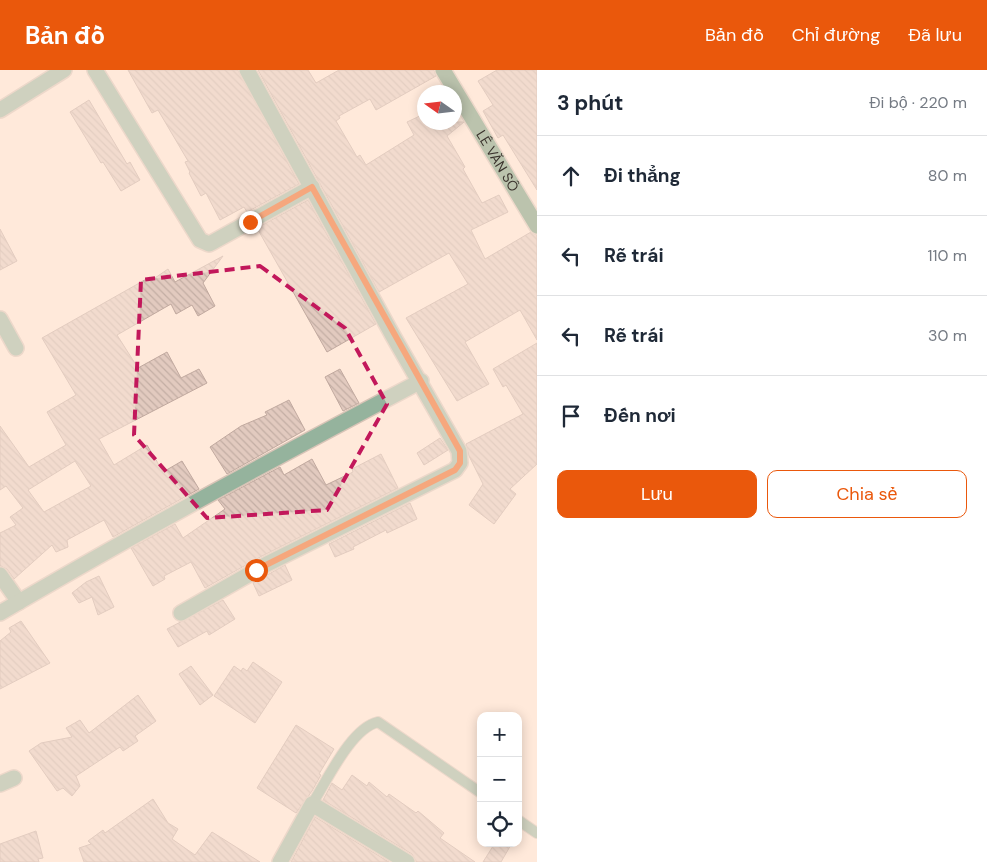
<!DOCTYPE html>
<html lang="vi">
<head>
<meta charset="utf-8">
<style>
	:root { --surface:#fff; --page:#f2f2f3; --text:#1f2937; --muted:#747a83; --line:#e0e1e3; --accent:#ea580c }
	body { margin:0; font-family:"DM Sans",sans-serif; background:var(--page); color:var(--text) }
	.controls { position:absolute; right:15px; bottom:15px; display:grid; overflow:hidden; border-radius:10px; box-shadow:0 2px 12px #0003 }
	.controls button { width:45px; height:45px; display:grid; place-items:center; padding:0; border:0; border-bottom:1px solid var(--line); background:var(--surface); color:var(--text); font:25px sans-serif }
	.compass { position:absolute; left:417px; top:15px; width:45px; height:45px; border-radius:50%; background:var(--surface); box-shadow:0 2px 12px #0003; rotate:284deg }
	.stop { position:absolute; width:15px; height:15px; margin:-11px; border:4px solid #ea580c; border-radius:50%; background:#fff }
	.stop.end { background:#ea580c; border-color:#fff; box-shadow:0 1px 5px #0008 }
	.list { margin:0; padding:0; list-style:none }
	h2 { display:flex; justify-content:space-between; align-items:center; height:65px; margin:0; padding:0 20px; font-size:21px }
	h2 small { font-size:16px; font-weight:400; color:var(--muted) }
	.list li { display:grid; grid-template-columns:32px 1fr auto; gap:15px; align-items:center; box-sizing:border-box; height:80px; padding:0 20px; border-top:1px solid var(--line) }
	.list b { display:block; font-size:19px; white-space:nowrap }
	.list em { font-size:16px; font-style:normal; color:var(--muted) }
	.actions { display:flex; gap:10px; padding:15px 20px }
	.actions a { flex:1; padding:11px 0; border:1px solid var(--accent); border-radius:10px; text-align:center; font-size:18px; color:var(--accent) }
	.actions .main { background:var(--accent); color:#fff }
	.icon { flex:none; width:28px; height:28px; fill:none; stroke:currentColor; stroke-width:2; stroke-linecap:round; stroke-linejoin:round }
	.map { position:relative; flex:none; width:537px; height:792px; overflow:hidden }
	header { display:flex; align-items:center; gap:30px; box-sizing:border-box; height:70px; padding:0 25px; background:var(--accent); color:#fff }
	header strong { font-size:24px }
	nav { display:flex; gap:28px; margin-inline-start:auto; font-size:18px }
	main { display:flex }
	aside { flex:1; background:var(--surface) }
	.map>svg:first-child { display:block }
	.building { fill:url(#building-back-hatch); stroke:#c1a99f; fill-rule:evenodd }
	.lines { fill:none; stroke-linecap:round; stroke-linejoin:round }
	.lane-casing { stroke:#d8c4b7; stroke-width:12 }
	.street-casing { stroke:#d8c4b7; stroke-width:18 }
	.secondary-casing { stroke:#d8c4b7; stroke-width:18 }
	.lane { stroke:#95b39d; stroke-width:10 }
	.street { stroke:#95b39d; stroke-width:15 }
	.secondary { stroke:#689676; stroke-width:15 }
	.route { stroke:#ea580c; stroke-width:6 }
	.marked { fill:none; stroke:#c2185b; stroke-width:4; stroke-dasharray:10 6; stroke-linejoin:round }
	.labels { text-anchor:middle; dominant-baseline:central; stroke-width:4; stroke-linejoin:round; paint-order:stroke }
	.street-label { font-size:14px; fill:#3a322c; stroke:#ffe9da }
</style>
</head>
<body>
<header>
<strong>Bản đồ</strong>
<nav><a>Bản đồ</a><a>Chỉ đường</a><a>Đã lưu</a></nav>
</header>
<main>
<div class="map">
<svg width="537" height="792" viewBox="0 0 537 792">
	<defs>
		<pattern id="building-back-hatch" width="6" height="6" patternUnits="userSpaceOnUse" patternTransform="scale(1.25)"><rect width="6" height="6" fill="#e2cabf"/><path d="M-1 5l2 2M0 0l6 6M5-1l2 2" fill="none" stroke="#c3aea4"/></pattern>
	</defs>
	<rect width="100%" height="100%" fill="#ffe9da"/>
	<g class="building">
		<path d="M128,0H238L299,114L247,142L244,137L220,150L206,123L201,126L189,103L190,102L185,92L188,91L158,40L152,43Z"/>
		<path d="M258,0H308L316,13L339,0H434L436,6L376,40L370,29L339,46L340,48L336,51L357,87L360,85L366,95L414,65L407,52L424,44V52H464L447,66L465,97L463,99L482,133L499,125L508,142L471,160L485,189L531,162L537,165V270L520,240L465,272L489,314L457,331L406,248L468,214L449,183L379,222Z"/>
		<path d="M497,0H537V120L503,65L498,68L483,41L493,35L478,11Z"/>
		<path d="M89,30L127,94L130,92L140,110L121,121L103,92L101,93L70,42Z"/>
		<path d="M308,130L376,254L327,282L257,158Z"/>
		<path d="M0,159L17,191L0,200Z"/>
		<path d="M223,186L203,213L215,236L198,246L192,235L176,244L171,234L117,265L138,298L167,282L181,308L199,299L207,313L99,369L114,395L147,375L163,402L182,391L199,419L113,467L104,450L67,470L68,477L56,482L52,475L14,509L7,499L0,496V463L16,455L10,447L23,438L6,416L0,420V356L29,397L66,375L47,342L76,325L42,268L150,207L152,210L168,199L175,212ZM75,391L91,416L44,442L28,420Z"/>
		<path d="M537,273V394L510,419L516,424L494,454L469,435L483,414L469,386L466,374L523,344L506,315L503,317L493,299Z"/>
		<path d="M340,299L359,333L343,341L325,307Z"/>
		<path d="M289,330L305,360L227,404L210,377L241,356L267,345L265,342Z"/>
		<path d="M440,368L448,380L424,395L417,383Z"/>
		<path d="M381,384L398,418L262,486L205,518L191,492L164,506L165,509L153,516L131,478L175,454L183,468L225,439L218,430L280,397L284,405L312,389L326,415L353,402L352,399Z"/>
		<path d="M410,433L417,449L387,463L386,460L353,477L354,479L335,487L329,474Z"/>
		<path d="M285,495L292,510L259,526L253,513Z"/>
		<path d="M99,506L114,537L98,545L92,527L79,533L72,523L86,512Z"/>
		<path d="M223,530L235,549L209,565L207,561L178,577L167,559Z"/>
		<path d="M21,551L50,593L0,619V571L11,562L9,558Z"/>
		<path d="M253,592L282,612L255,653L214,626L234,596L241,601L243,598L247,601Z"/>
		<path d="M191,596L213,625L200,635L179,604Z"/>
		<path d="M138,625L156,651L135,666L138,671L123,681L120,677L76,706L80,716L72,726L63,718L57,721L29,681L41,673L72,667L66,658L80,650L89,663Z"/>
		<path d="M296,655L334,679L319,704L321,705L312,721L296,743L257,718Z"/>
		<path d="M352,705L367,716L369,712L387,727L389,724L416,743L418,741L444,763L440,768L475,792H416L412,784L323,730L332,713L342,720Z"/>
		<path d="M153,729L168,753L178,759L172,769L195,785L212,762L260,792H84L79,778L91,774L88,771L103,760L105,763Z"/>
		<path d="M315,747L389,792H291Z"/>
		<path d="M36,761L43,788L38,789L39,792H0V774Z"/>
		<path d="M495,773H512L501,792H483Z"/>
	</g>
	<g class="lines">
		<g class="lane-casing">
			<g id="lane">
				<path d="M312,734C327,711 351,658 378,652L481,723"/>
				<path d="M518,750L537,763"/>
			</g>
		</g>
		<g class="street-casing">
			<g id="street">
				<path d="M95,0L200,170L209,174L213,172L312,117"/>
				<path d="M0,40L64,0"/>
				<path d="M0,249L16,278"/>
				<path d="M0,505L19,532"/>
				<path d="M0,543C138,462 278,386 421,311"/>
				<path d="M181,543L267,494L455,400L460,393L459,381L393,266L247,0"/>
				<path d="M0,714L14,708"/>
				<path d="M280,792L312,734L407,792"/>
			</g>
		</g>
		<g class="secondary-casing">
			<g id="secondary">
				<path id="s1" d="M443,0L537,156"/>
			</g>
		</g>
		<use href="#lane" class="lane"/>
		<use href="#street" class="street"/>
		<use href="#secondary" class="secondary"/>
	</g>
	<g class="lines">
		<path class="route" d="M250,152L312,117L460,381V393L455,400L256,500"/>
	</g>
	<path d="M0 0H537V792H0ZM260,196L345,258L387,334L327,440L207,448L134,365L141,210Z" fill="#ffe9da" fill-opacity=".55" fill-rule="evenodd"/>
	<path class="marked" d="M260,196L345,258L387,334L327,440L207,448L134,365L141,210Z"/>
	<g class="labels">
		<g class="street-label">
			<text stroke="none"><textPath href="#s1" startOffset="106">LÊ VĂN SÔ</textPath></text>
		</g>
	</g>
</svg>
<div class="controls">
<button>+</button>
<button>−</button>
<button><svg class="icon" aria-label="locate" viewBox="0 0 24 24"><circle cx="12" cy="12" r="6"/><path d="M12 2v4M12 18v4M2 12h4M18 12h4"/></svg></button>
</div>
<svg class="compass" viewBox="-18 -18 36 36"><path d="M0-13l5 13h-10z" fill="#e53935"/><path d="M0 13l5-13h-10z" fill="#747a83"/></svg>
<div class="stop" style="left:256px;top:500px"></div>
<div class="stop end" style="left:250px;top:152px"></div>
</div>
<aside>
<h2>3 phút<small>Đi bộ · 220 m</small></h2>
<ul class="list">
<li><svg class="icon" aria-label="ahead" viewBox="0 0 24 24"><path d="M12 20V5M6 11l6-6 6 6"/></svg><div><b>Đi thẳng</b></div><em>80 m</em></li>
<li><svg class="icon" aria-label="left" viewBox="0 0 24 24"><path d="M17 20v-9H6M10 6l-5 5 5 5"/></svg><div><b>Rẽ trái</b></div><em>110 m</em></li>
<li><svg class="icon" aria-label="left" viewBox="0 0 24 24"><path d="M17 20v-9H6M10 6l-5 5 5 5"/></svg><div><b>Rẽ trái</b></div><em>30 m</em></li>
<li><svg class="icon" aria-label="arrive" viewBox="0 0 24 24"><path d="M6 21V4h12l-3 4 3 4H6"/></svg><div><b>Đến nơi</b></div></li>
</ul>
<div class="actions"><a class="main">Lưu</a><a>Chia sẻ</a></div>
</aside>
</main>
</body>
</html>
